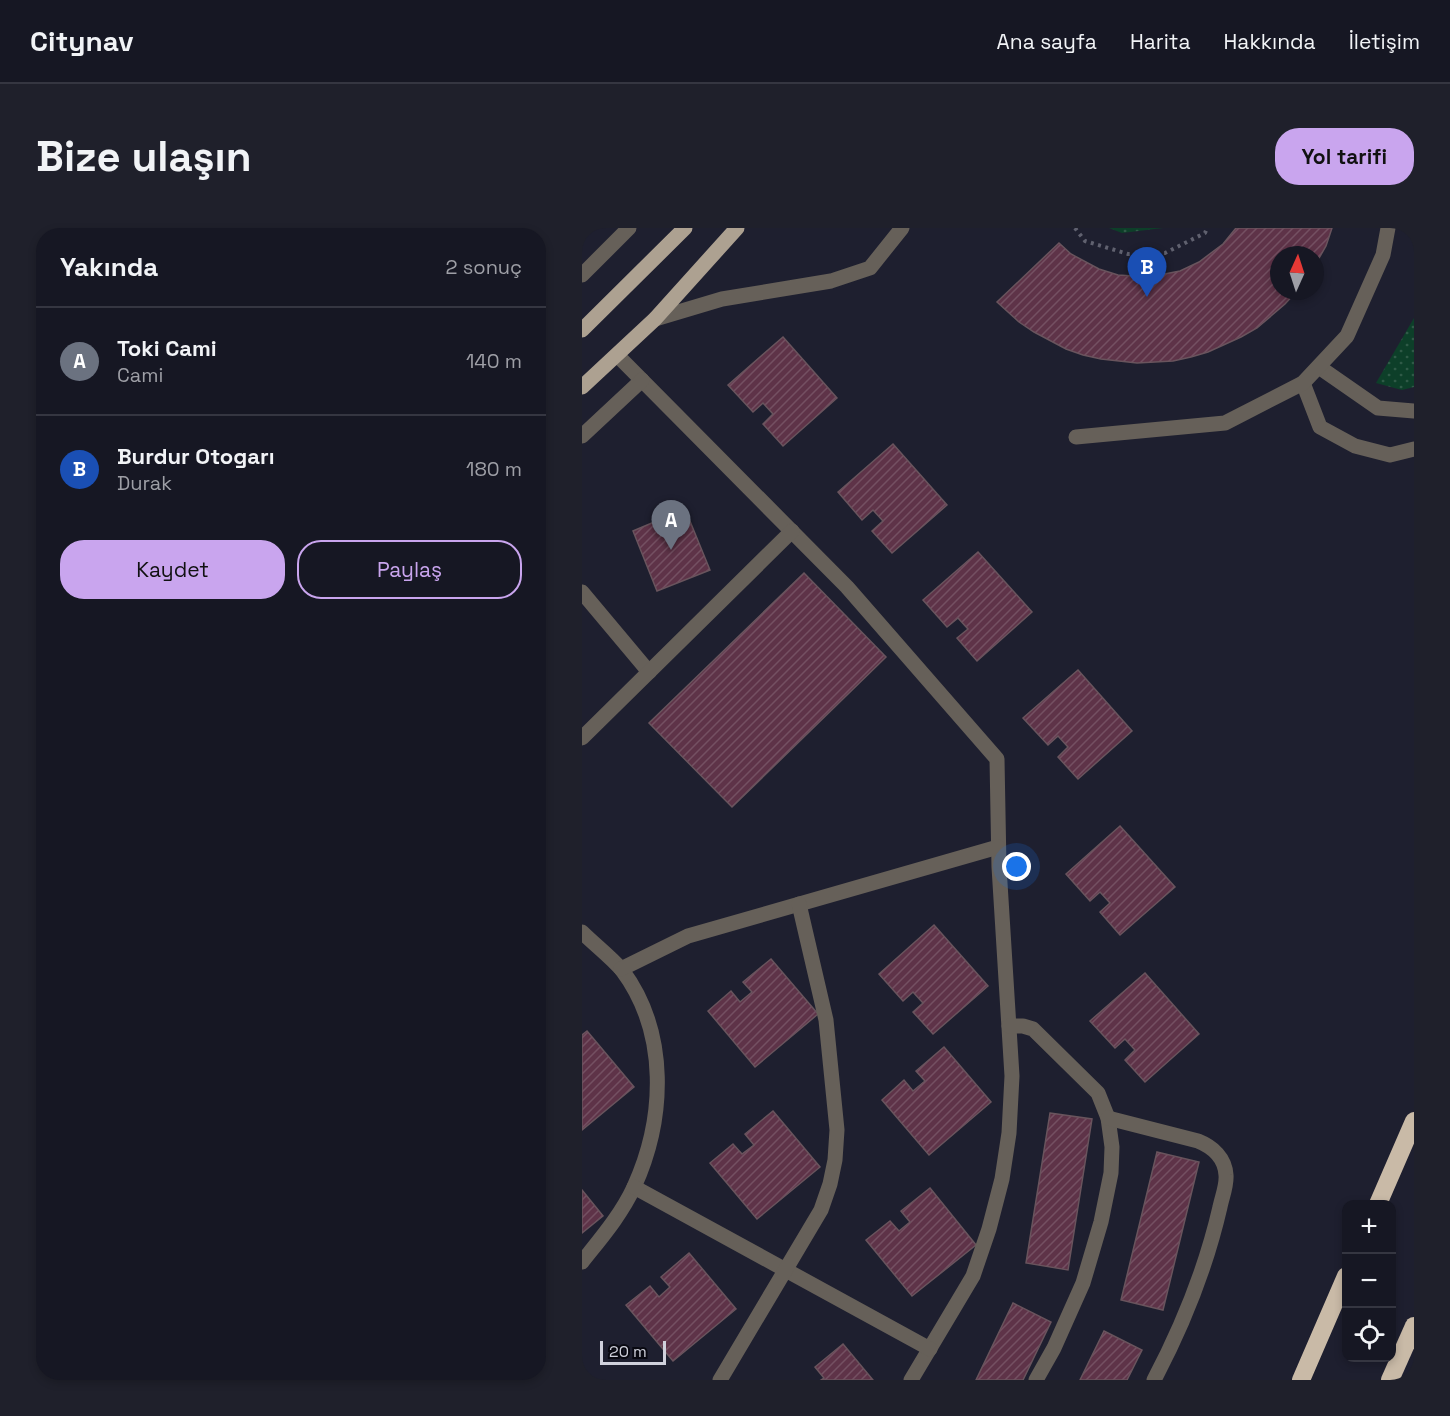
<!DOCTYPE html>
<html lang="tr">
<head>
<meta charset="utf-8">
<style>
	:root { --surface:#161723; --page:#1f202b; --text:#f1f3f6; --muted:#9e9fa6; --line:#353641; --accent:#c9a5ee }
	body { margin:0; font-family:"Space Grotesk",sans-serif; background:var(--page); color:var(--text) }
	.controls { position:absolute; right:18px; bottom:18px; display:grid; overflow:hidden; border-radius:12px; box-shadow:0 3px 9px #0003 }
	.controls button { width:54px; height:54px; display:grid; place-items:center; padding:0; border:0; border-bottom:2px solid var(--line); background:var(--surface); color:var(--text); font:30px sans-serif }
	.compass { position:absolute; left:688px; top:18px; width:54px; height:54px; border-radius:50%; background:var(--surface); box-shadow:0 3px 9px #0003; rotate:3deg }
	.scale { position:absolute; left:18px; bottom:15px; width:66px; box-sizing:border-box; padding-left:6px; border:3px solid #d0d1dc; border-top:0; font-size:16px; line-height:21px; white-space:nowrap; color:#d0d1dc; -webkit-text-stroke:4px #090911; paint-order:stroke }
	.you { position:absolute; left:435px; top:639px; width:21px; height:21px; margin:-15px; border:4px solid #fff; border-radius:50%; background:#1a73e8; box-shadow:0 0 0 9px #1a73e833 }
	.badge { display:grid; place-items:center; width:39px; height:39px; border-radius:50%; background:var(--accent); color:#fff; font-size:20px; font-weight:700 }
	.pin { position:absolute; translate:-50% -50px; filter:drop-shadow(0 2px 3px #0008) }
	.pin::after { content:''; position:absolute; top:32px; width:21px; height:18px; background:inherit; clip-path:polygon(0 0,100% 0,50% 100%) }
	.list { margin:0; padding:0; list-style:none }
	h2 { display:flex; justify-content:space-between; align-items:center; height:78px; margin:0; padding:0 24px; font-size:26px }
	h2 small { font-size:20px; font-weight:400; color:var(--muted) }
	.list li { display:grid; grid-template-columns:39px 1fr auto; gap:18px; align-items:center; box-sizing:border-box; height:108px; padding:0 24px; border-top:2px solid var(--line) }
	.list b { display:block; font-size:22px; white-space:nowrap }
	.list p { margin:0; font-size:20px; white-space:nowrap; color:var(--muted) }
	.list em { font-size:20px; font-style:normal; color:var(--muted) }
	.actions { display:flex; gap:12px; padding:18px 24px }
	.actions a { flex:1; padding:14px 0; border:2px solid var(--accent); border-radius:24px; text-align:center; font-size:21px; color:var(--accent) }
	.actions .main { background:var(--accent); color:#111 }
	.icon { flex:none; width:33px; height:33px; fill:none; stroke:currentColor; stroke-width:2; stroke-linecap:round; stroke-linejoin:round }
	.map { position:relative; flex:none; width:832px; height:1152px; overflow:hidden; border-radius:24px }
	header { display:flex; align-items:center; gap:36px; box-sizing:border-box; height:84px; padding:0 30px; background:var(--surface); border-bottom:2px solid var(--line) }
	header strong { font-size:28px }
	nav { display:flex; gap:33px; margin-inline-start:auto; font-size:21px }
	.intro { display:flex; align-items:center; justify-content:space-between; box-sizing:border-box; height:144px; padding:0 36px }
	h1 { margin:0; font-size:42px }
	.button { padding:15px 27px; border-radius:24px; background:var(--accent); color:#111; font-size:21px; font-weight:700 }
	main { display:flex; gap:36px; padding:0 36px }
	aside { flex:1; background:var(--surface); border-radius:24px; box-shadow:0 3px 9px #0003 }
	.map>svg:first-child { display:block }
	.grass { fill:url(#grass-dots) }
	.building { fill:url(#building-hatch); stroke:#69545d; stroke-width:1.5 }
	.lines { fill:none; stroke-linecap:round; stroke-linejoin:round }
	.path { stroke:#60616f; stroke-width:4; stroke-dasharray:3 4.5; stroke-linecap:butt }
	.minor { stroke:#666059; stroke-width:15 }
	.major { stroke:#ada191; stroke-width:15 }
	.highway { stroke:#c9baa7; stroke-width:18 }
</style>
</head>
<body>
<header>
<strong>Citynav</strong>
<nav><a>Ana sayfa</a><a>Harita</a><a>Hakkında</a><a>İletişim</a></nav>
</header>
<div class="intro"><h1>Bize ulaşın</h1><a class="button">Yol tarifi</a></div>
<main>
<aside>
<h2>Yakında<small>2 sonuç</small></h2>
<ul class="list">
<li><span class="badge" style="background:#6b7280">A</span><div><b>Toki Cami</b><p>Cami</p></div><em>140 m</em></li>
<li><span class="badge" style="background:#1a4fb4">B</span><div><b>Burdur Otogarı</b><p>Durak</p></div><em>180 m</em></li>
</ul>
<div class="actions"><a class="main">Kaydet</a><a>Paylaş</a></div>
</aside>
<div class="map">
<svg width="832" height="1152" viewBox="0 0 832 1152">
	<defs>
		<pattern id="grass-dots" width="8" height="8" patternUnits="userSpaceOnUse" patternTransform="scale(1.5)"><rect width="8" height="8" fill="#0d3f29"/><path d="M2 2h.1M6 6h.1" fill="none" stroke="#2f5a47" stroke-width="1.8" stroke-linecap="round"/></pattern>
		<pattern id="building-hatch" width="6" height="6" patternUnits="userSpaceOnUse" patternTransform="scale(1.5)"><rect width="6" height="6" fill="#5e3348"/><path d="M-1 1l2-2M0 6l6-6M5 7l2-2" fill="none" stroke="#745062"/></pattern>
	</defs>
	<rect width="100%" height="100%" fill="#1e1f2f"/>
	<g class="grass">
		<path d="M527,0H581L540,5Z"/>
		<path d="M832,90V159L820,162L794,155Z"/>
	</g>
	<g class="building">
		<path d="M654,0H750L744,18L733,37V27H697V63H715L703,76L675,100L659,109L626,124L609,129L591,133L555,135L519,131L501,127L484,121L452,104L437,94L415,74L477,15L489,26L517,41L536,47L567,49L598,43L617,34L641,16Z"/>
		<path d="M201,109L255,170L201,218L181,196L191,186L181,175L171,184L146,157Z"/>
		<path d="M311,216L365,277L310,325L290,303L301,293L291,282L280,292L256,264Z"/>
		<path d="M103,281L128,342L75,363L51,303Z"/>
		<path d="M396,324L450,384L395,433L375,410L386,401L376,390L365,399L341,372Z"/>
		<path d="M222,345L304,429L150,579L67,495Z"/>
		<path d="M496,442L550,503L496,551L476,529L486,519L476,508L466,517L441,490Z"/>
		<path d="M538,598L593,659L538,707L518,684L528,675L518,664L508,673L484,646Z"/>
		<path d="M352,697L406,758L351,806L331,784L341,775L331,764L321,773L297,746Z"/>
		<path d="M189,731L236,786L173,839L126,783L149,763L158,774L170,764L161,754Z"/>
		<path d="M563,745L617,806L563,854L543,832L553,822L543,811L533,820L508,793Z"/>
		<path d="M5,803L52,859L0,902V807Z"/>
		<path d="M362,819L409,874L347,927L300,872L322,852L331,863L343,853L334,843Z"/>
		<path d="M191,883L238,939L175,991L128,935L151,916L160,926L172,917L163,906Z"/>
		<path d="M468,885L510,891L486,1042L444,1035Z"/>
		<path d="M575,924L617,934L581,1082L539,1072Z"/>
		<path d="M348,960L394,1017L330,1068L284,1012L308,993L317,1003L328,994L319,983Z"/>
		<path d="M0,962L21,988L0,1005Z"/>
		<path d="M107,1025L154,1081L91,1133L44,1077L68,1058L77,1069L88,1059L79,1049Z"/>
		<path d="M431,1075L469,1094L441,1152H394Z"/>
		<path d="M522,1103L560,1122L545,1152H498Z"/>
		<path d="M261,1116L291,1152H239L242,1150L233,1139Z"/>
	</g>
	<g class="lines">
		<path class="path" d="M493,0L503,13L546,26L583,25L623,5L625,0"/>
		<g class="minor">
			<path d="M0,47L47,0"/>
			<path d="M73,91L140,71L249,53L288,40L320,0"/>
			<path d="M35,127L265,359L415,531L417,639L430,848L427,905L420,951L407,1001L391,1048L329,1152"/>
			<path d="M737,139L796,180L832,183"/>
			<path d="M721,155L738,199L773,218L808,227L832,221"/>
			<path d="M0,208L60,152"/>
			<path d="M494,209L643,195L721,155L765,108L801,27L806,0"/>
			<path d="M0,364L67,444"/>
			<path d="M0,510L210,303"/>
			<path d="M0,704C12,716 29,729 40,742C87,805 83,891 52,959C39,987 19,1010 0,1034"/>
			<path d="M39,741L106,708L416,619"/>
			<path d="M427,798H441L451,801L516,865L526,890L530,919L529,945L519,994L501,1055L472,1120L454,1152"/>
			<path d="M526,890L616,913C631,919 643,930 644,947C645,957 640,969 638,979C624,1040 601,1097 572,1152"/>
			<path d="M52,959L348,1121"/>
			<path d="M138,1152L239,982L248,956L253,932L255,902L244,792L217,676"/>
		</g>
		<g class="major">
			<path d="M0,102L103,0"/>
			<path d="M0,159L73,91L155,0"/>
		</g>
		<g class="highway">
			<path d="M796,976L832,893"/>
			<path d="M719,1152L764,1048"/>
			<path d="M808,1152L832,1098"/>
		</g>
	</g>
</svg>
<div class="controls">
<button>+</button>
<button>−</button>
<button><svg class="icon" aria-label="locate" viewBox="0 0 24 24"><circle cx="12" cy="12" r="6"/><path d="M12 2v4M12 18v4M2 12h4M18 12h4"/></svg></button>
</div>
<svg class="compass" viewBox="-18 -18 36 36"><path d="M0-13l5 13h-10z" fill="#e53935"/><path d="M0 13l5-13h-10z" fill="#9e9fa6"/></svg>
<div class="scale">20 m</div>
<div class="you"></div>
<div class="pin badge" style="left:89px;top:322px;background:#6b7280">A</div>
<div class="pin badge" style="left:565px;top:69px;background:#1a4fb4">B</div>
</div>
</main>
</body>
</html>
